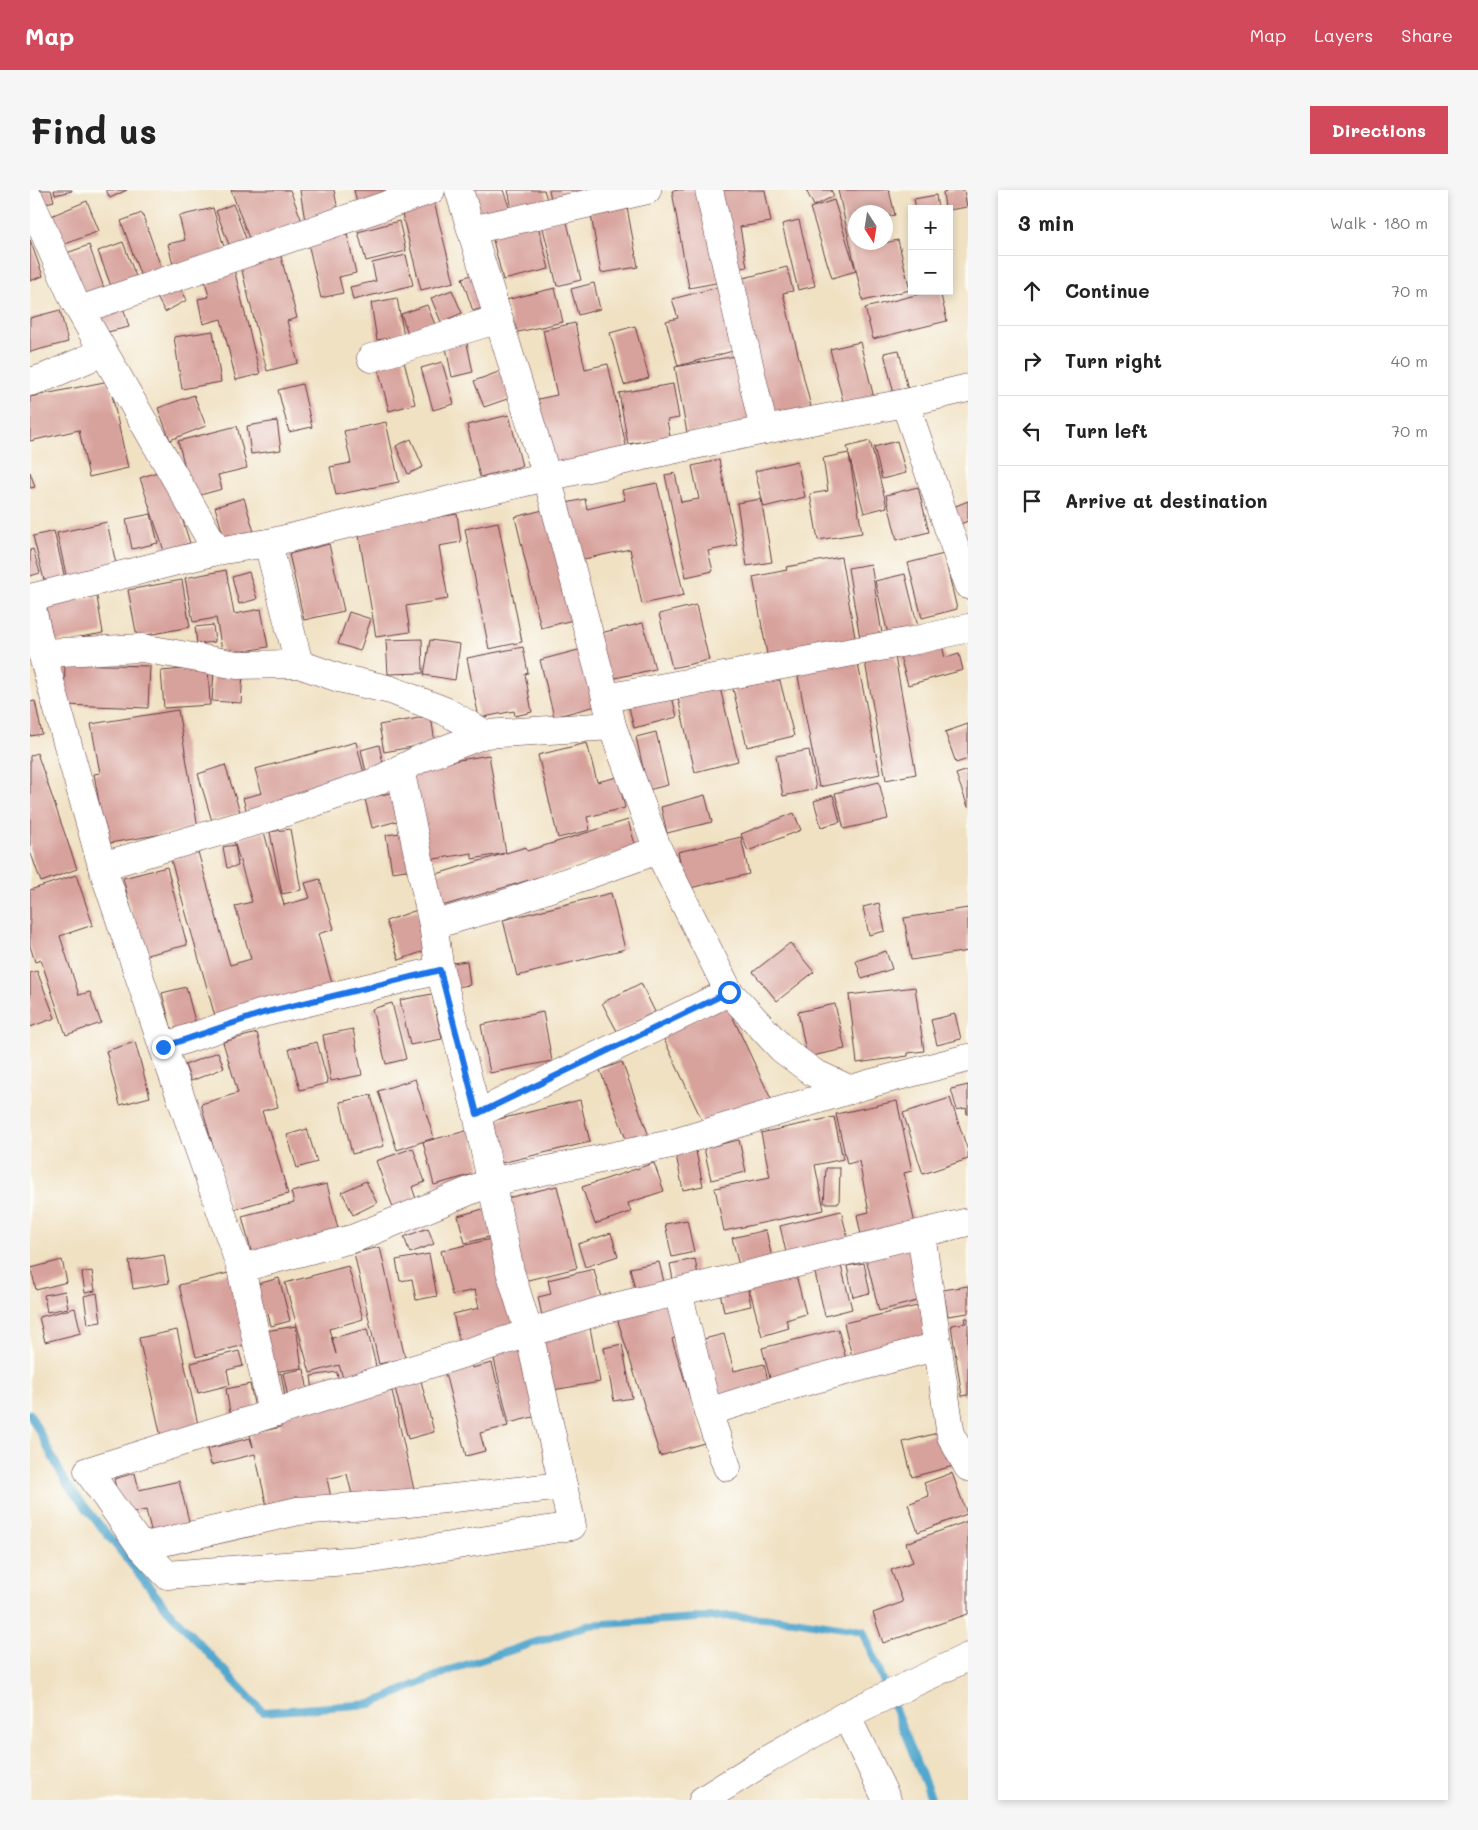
<!DOCTYPE html>
<html lang="en">
<head>
<meta charset="utf-8">
<style>
	:root { --surface:#fff; --page:#f6f6f6; --text:#222; --muted:#767676; --line:#e0e0e0; --accent:#d1495b }
	body { margin:0; font-family:Mali,sans-serif; background:var(--page); color:var(--text) }
	.controls { position:absolute; right:15px; top:15px; display:grid; overflow:hidden; border-radius:0px; box-shadow:0 2px 8px #0003 }
	.controls button { width:45px; height:45px; display:grid; place-items:center; padding:0; border:0; border-bottom:1px solid var(--line); background:var(--surface); color:var(--text); font:25px sans-serif }
	.compass { position:absolute; left:818px; top:15px; width:45px; height:45px; border-radius:50%; background:var(--surface); box-shadow:0 2px 8px #0003; rotate:168deg }
	.stop { position:absolute; width:15px; height:15px; margin:-11px; border:4px solid #1a73e8; border-radius:50%; background:#fff }
	.stop.end { background:#1a73e8; border-color:#fff; box-shadow:0 1px 5px #0008 }
	.list { margin:0; padding:0; list-style:none }
	h2 { display:flex; justify-content:space-between; align-items:center; height:65px; margin:0; padding:0 20px; font-size:21px }
	h2 small { font-size:16px; font-weight:400; color:var(--muted) }
	.list li { display:grid; grid-template-columns:32px 1fr auto; gap:15px; align-items:center; box-sizing:border-box; height:70px; padding:0 20px; border-top:1px solid var(--line) }
	.list b { display:block; font-size:19px; white-space:nowrap }
	.list em { font-size:16px; font-style:normal; color:var(--muted) }
	.icon { flex:none; width:28px; height:28px; fill:none; stroke:currentColor; stroke-width:2; stroke-linecap:round; stroke-linejoin:round }
	.map { position:relative; flex:none; width:938px; height:1610px; overflow:hidden; border-radius:0px }
	header { display:flex; align-items:center; gap:30px; box-sizing:border-box; height:70px; padding:0 25px; background:var(--accent); color:#fff }
	header strong { font-size:24px }
	nav { display:flex; gap:28px; margin-inline-start:auto; font-size:18px }
	.intro { display:flex; align-items:center; justify-content:space-between; box-sizing:border-box; height:120px; padding:0 30px }
	h1 { margin:0; font-size:35px }
	.button { padding:12px 22px; border-radius:0px; background:var(--accent); color:#fff; font-size:18px; font-weight:700 }
	main { display:flex; gap:30px; padding:0 30px }
	aside { flex:1; background:var(--surface); border-radius:0px; box-shadow:0 2px 8px #0003 }
	.map>svg:first-child { display:block }
	.lines { fill:none; stroke-linecap:round; stroke-linejoin:round }
	.stream { stroke:#52a7ce; stroke-width:8 }
	.building { fill:#d8a29c }
	.minor-casing { stroke:#633c42; stroke-width:29 }
	.minor { stroke:#fff; stroke-width:28 }
	.route { stroke:#1a73e8; stroke-width:6 }
</style>
</head>
<body>
<header>
<strong>Map</strong>
<nav><a>Map</a><a>Layers</a><a>Share</a></nav>
</header>
<div class="intro"><h1>Find us</h1><a class="button">Directions</a></div>
<main>
<div class="map">
<svg width="938" height="1610" viewBox="0 0 938 1610">
	<rect width="100%" height="100%" fill="#fdfcf7"/>
	<filter id="ink" filterUnits="userSpaceOnUse"><feTurbulence type="fractalNoise" baseFrequency=".02" numOctaves="2"/><feDisplacementMap in="SourceGraphic" scale="10" xChannelSelector="R" yChannelSelector="G"/><feConvolveMatrix kernelMatrix="1 2 1 2 8 2 1 2 1" color-interpolation-filters="sRGB"/></filter>
	<filter id="wash" filterUnits="userSpaceOnUse"><feTurbulence type="fractalNoise" baseFrequency=".0096" numOctaves="4" result="noise"/><feDisplacementMap in="SourceGraphic" scale="20" xChannelSelector="R" yChannelSelector="G"/><feGaussianBlur stdDeviation="1.12" result="paint"/><feColorMatrix in="noise" values="0 0 0 0 0 0 0 0 0 0 0 0 0 0 0 0 0 1.4 0 .05"/><feComposite in="paint" operator="in"/></filter>
	<g filter="url(#wash)">
		<rect width="100%" height="100%" fill="#f0e1c3"/>
		<g class="lines">
			<path class="stream" d="M0,1224L36,1293L137,1419L233,1522L341,1514L423,1479L559,1435L697,1426L764,1430L833,1441L902,1610"/>
		</g>
		<g id="blocks">
			<g class="building">
				<path d="M1,0H21L24,11L5,16Z"/>
				<path d="M24,0H42V1L25,5Z"/>
				<path d="M76,0H97L80,8Z"/>
				<path d="M201,0H260L275,39L220,51Z"/>
				<path d="M270,0H304L309,26L275,31Z"/>
				<path d="M324,0H371L328,18Z"/>
				<path d="M439,0H473L481,22L452,33Z"/>
				<path d="M478,0H514L517,10L482,18Z"/>
				<path d="M519,0H574L522,13Z"/>
				<path d="M649,0H674L691,92L659,98L642,1Z"/>
				<path d="M686,0H735L741,32L710,37L717,77L700,80Z"/>
				<path d="M776,0H801L804,6L784,16Z"/>
				<path d="M808,0H859L865,25L856,27V22H826V52H849L850,54L868,50L880,100L833,111Z"/>
				<path d="M925,0H934L937,17L919,20L915,19L913,2Z"/>
				<path d="M906,5L908,19H886L884,9Z"/>
				<path d="M804,10L826,81L802,88L780,18Z"/>
				<path d="M57,11L69,41L33,55L21,26Z"/>
				<path d="M404,12L424,92L391,100L371,20Z"/>
				<path d="M596,12L608,77L571,83L560,19Z"/>
				<path d="M203,14L220,59L203,65L186,21Z"/>
				<path d="M183,18L195,61L143,75L138,54L155,50L149,26Z"/>
				<path d="M112,23L132,80L111,87L91,31Z"/>
				<path d="M536,28L551,90L527,96L512,34Z"/>
				<path d="M769,30L785,96L768,100L752,34Z"/>
				<path d="M369,31L376,61L336,71L328,42Z"/>
				<path d="M507,31L519,79L473,90L461,42Z"/>
				<path d="M317,44L326,83L309,87L313,103L291,108L278,53Z"/>
				<path d="M0,50L13,86L0,91Z"/>
				<path d="M93,52L106,87L81,96L68,61Z"/>
				<path d="M59,55L75,101L51,110L34,64Z"/>
				<path d="M250,63L267,128L257,131L268,173L237,181L210,73Z"/>
				<path d="M376,65L383,95L323,110L320,97L346,91L342,73Z"/>
				<path d="M757,77L763,101L753,103L781,217L740,228L706,90Z"/>
				<path d="M204,79L230,184L206,190L191,129L173,134L168,109L179,107L174,86Z"/>
				<path d="M451,82L462,115L443,121L432,88Z"/>
				<path d="M147,92L157,110L135,122L125,104Z"/>
				<path d="M564,93L570,119L548,125L541,99Z"/>
				<path d="M693,96L710,159L648,176L636,131L648,128L642,109Z"/>
				<path d="M525,98L533,132L484,143L476,110Z"/>
				<path d="M422,100L432,123L411,132L401,108Z"/>
				<path d="M901,101H910L917,131L843,149L835,118Z"/>
				<path d="M367,108L374,146L347,150L341,113Z"/>
				<path d="M397,115L406,137L379,146L371,124Z"/>
				<path d="M93,117L99,137L73,143L68,124Z"/>
				<path d="M30,120L38,152L0,162V128Z"/>
				<path d="M545,133L555,179L578,174L597,260L522,276L508,209L527,205L513,140Z"/>
				<path d="M605,136L619,188L594,195L580,143Z"/>
				<path d="M183,141L191,192L152,199L144,147Z"/>
				<path d="M436,149L443,182L422,187L415,153Z"/>
				<path d="M830,152L844,208L814,215L800,159Z"/>
				<path d="M869,160L879,205L865,208L854,163Z"/>
				<path d="M711,165L722,232L657,243L645,177Z"/>
				<path d="M373,168L385,214L359,221L347,174Z"/>
				<path d="M412,172L424,214L403,220L391,178Z"/>
				<path d="M471,181L480,208L454,217L444,191Z"/>
				<path d="M79,191L98,278L59,287L49,240L0,251V207Z"/>
				<path d="M272,194L282,237L259,242L248,200Z"/>
				<path d="M643,194L649,228L637,230L640,247L598,254L589,203Z"/>
				<path d="M164,205L176,236L140,250L128,218Z"/>
				<path d="M479,225L492,276L450,287L437,235Z"/>
				<path d="M247,231L251,260L221,264L217,236Z"/>
				<path d="M356,232L369,292L306,305L300,277L321,273L314,241Z"/>
				<path d="M207,236L217,278L188,285L192,299L163,307L148,251Z"/>
				<path d="M381,249L393,277L378,284L366,256Z"/>
				<path d="M840,251L857,317L834,323L819,265L832,343L788,350L780,304L798,301L793,268L819,263L817,257Z"/>
				<path d="M867,251L876,283L852,289L844,257Z"/>
				<path d="M689,270L707,355L678,361L683,381L656,387L635,285L645,283L651,312L669,309L662,276Z"/>
				<path d="M767,271L775,307L734,317L725,281Z"/>
				<path d="M136,279L160,353L134,361L110,288Z"/>
				<path d="M0,282L5,297L0,298Z"/>
				<path d="M627,293L654,405L612,414L600,359L545,371L527,315L555,309L557,319L595,310L592,300Z"/>
				<path d="M888,297L899,342L867,350L856,305Z"/>
				<path d="M214,308L224,342L195,351L185,317Z"/>
				<path d="M731,309L742,372L717,376L707,313Z"/>
				<path d="M938,311V331L923,337L916,320Z"/>
				<path d="M521,318L547,429L511,438L485,327Z"/>
				<path d="M121,324L128,353L102,359L96,329Z"/>
				<path d="M427,324L431,352L409,356L418,409L376,416L380,442L346,447L328,340Z"/>
				<path d="M77,332L87,379L37,389L27,343Z"/>
				<path d="M468,332L492,452L459,459L435,339Z"/>
				<path d="M24,341L36,393L16,398L3,346Z"/>
				<path d="M299,354L314,421L274,430L259,364Z"/>
				<path d="M3,359L10,383L0,386V360Z"/>
				<path d="M914,364L927,419L892,428L878,373Z"/>
				<path d="M811,367L826,453L738,470L723,387L757,380L756,377Z"/>
				<path d="M841,374L853,450L831,454L818,378Z"/>
				<path d="M196,380L204,424L231,419L238,457L193,465L186,428L163,432L155,388Z"/>
				<path d="M219,382L227,409L209,414L202,387Z"/>
				<path d="M875,384L888,437L858,444L845,391Z"/>
				<path d="M152,390L160,437L107,447L98,400Z"/>
				<path d="M67,407L73,443L23,452L16,415Z"/>
				<path d="M666,415L679,470L642,478L629,424Z"/>
				<path d="M319,422L341,429L330,461L308,454Z"/>
				<path d="M613,433L625,479L577,490L566,444Z"/>
				<path d="M183,435L185,452L167,454L165,437Z"/>
				<path d="M392,449L393,483L358,484L356,450Z"/>
				<path d="M400,450L430,454L425,490L394,485Z"/>
				<path d="M911,452L915,468L929,464L933,480L878,495L869,463Z"/>
				<path d="M493,457L498,483L495,484L502,522L485,526L484,521L449,528L437,468Z"/>
				<path d="M552,459L566,516L524,527L510,470Z"/>
				<path d="M864,461L886,584L856,590L834,466Z"/>
				<path d="M827,469L850,584L789,597L767,481Z"/>
				<path d="M35,474L120,476L118,518L34,515Z"/>
				<path d="M178,477L180,515L134,518L131,481Z"/>
				<path d="M184,481L213,483L211,513L182,511Z"/>
				<path d="M748,483L764,546L717,557L702,495Z"/>
				<path d="M689,494L708,571L665,582L647,504Z"/>
				<path d="M641,503L647,527L604,538L598,513Z"/>
				<path d="M5,511L12,544L0,546V512Z"/>
				<path d="M148,520L168,638L68,655L72,630L64,584L70,583L61,534Z"/>
				<path d="M401,526L405,553L354,562L349,535Z"/>
				<path d="M938,534V569L926,573L915,542Z"/>
				<path d="M626,542L638,595L618,600L606,547Z"/>
				<path d="M326,552L336,591L217,623L213,608L232,603L225,579Z"/>
				<path d="M557,553L567,592L588,587L595,618L557,627L560,640L528,648L508,565Z"/>
				<path d="M349,555L354,578L336,582L331,560Z"/>
				<path d="M779,560L786,599L753,606L746,566Z"/>
				<path d="M7,563L47,679L11,692L0,661V566Z"/>
				<path d="M459,565L476,663L442,669V663L392,671L376,579Z"/>
				<path d="M195,575L210,622L182,631L168,584Z"/>
				<path d="M938,580V617L926,584Z"/>
				<path d="M849,592L858,629L814,639L805,603Z"/>
				<path d="M364,602L371,630L342,638L335,609Z"/>
				<path d="M675,605L682,632L637,643L631,617Z"/>
				<path d="M803,605L810,632L791,637L784,611Z"/>
				<path d="M764,623L771,640L718,661L711,644Z"/>
				<path d="M598,630L606,658L409,717L400,686L496,657L497,661Z"/>
				<path d="M260,639L271,700L252,704L240,642Z"/>
				<path d="M234,642L254,715L280,708L275,693L290,689L304,739L288,744L303,797L186,830L141,670L168,662L200,775L221,769L205,716L222,712L204,651Z"/>
				<path d="M377,642L383,679L362,682L356,645Z"/>
				<path d="M711,647L719,684L656,699L648,662Z"/>
				<path d="M205,655L208,676L197,678L193,657Z"/>
				<path d="M137,677L157,755L113,766L93,688Z"/>
				<path d="M46,685L63,735L30,746L49,805L60,802L71,833L36,845L11,770L5,772L0,756V700Z"/>
				<path d="M581,703L595,759L487,786L473,730Z"/>
				<path d="M849,713L855,741L839,745L833,717Z"/>
				<path d="M938,718V761L881,770L874,728Z"/>
				<path d="M387,720L400,759L369,770L356,731Z"/>
				<path d="M760,753L784,782L747,811L723,782Z"/>
				<path d="M856,761L862,779L832,789L826,771Z"/>
				<path d="M437,771L440,795L425,797L422,773Z"/>
				<path d="M7,781L25,828L0,837V783Z"/>
				<path d="M611,793L625,822L587,841L572,813Z"/>
				<path d="M156,797L168,843L144,849L132,803Z"/>
				<path d="M885,797L894,861L878,863V866L827,873L819,805Z"/>
				<path d="M402,804L412,849L380,855L370,810Z"/>
				<path d="M362,813L376,869L356,874L342,819Z"/>
				<path d="M805,814L815,859L777,867L768,822Z"/>
				<path d="M697,815L741,909L676,939L632,845Z"/>
				<path d="M513,822L522,871L460,883L451,835Z"/>
				<path d="M925,824L931,849L907,855L901,830Z"/>
				<path d="M323,839L332,885L301,891L293,845Z"/>
				<path d="M227,843L248,917L232,921L238,940H240L258,1004L201,1020L171,914L208,903L193,852Z"/>
				<path d="M105,852L120,907L90,915L76,861Z"/>
				<path d="M287,852L298,893L270,900L259,859Z"/>
				<path d="M188,862L194,878L161,891L155,875Z"/>
				<path d="M592,872L620,949L599,957L570,880Z"/>
				<path d="M385,889L404,948L367,960L348,901Z"/>
				<path d="M938,895V924H937L936,918L927,920L921,899Z"/>
				<path d="M341,905L354,956L322,964L310,912Z"/>
				<path d="M920,908L938,961V969L893,984L873,923Z"/>
				<path d="M550,910L560,952L467,974L457,932Z"/>
				<path d="M867,911L882,981L874,983L886,1039L832,1050L827,1025L839,1022L829,971L817,974L806,924Z"/>
				<path d="M804,927L813,969L785,975L794,1020L694,1041L685,998L740,987L731,943Z"/>
				<path d="M277,939L287,972L267,978L257,945Z"/>
				<path d="M440,940L451,982L404,995L393,952Z"/>
				<path d="M709,950L716,982L681,990L674,958Z"/>
				<path d="M383,958L395,992L382,997L387,1012L364,1020L346,971Z"/>
				<path d="M666,961L673,996L653,1000L646,965Z"/>
				<path d="M624,973L634,1001L598,1013L601,1022L565,1034L552,997Z"/>
				<path d="M796,978H810L809,1013H794Z"/>
				<path d="M336,991L347,1013L323,1025L312,1002Z"/>
				<path d="M297,994L309,1043L222,1065L212,1026L264,1013L261,1002Z"/>
				<path d="M527,996L547,1078L494,1091L469,1010Z"/>
				<path d="M460,1017L467,1045L435,1053L428,1026Z"/>
				<path d="M811,1021L820,1057L758,1071L750,1036Z"/>
				<path d="M657,1030L664,1062L642,1067L635,1034Z"/>
				<path d="M398,1038L404,1054L380,1063L374,1047Z"/>
				<path d="M736,1040L742,1068L709,1076L702,1048Z"/>
				<path d="M581,1043L588,1066L555,1077L548,1054Z"/>
				<path d="M465,1048L487,1140L430,1154L423,1124L449,1118L445,1100L422,1105L411,1061Z"/>
				<path d="M886,1056L898,1108L849,1121L836,1068Z"/>
				<path d="M350,1057L375,1168L349,1174L324,1063Z"/>
				<path d="M399,1064L407,1106L386,1110L382,1089L370,1091L366,1070Z"/>
				<path d="M134,1065L139,1093L103,1099L99,1071Z"/>
				<path d="M665,1069L669,1090L644,1095L640,1074Z"/>
				<path d="M32,1070L37,1092L6,1100L1,1078Z"/>
				<path d="M629,1072L636,1100L607,1107L600,1078Z"/>
				<path d="M810,1072L822,1119L795,1126L784,1079Z"/>
				<path d="M834,1073L840,1103L823,1107L817,1076Z"/>
				<path d="M318,1076L333,1129L299,1139L306,1164L302,1148L337,1139L347,1180L313,1188L309,1175L280,1183L255,1093Z"/>
				<path d="M564,1079L572,1112L512,1126L508,1107L521,1104L518,1090Z"/>
				<path d="M62,1081L65,1101L55,1103L52,1083Z"/>
				<path d="M202,1082L219,1154L166,1167L149,1095Z"/>
				<path d="M766,1085L776,1124L756,1130L759,1138L732,1146L719,1098Z"/>
				<path d="M249,1088L260,1131L241,1136L238,1124L225,1127L217,1097Z"/>
				<path d="M717,1096L721,1116L694,1122L690,1102Z"/>
				<path d="M938,1096V1123L918,1126L913,1100Z"/>
				<path d="M35,1101L38,1118L17,1122L14,1105Z"/>
				<path d="M67,1103L71,1132L58,1134L54,1106Z"/>
				<path d="M645,1111L655,1144L642,1149L674,1253L630,1266L587,1128Z"/>
				<path d="M896,1114L904,1148L823,1171L814,1133Z"/>
				<path d="M45,1118L51,1143L15,1152L9,1127Z"/>
				<path d="M935,1128H938V1205L932,1206L921,1135L936,1133Z"/>
				<path d="M266,1136L272,1178L235,1183L229,1142Z"/>
				<path d="M560,1137L570,1192L517,1201L507,1147Z"/>
				<path d="M808,1139L817,1173L741,1192L732,1158Z"/>
				<path d="M147,1140L169,1239L131,1247L109,1148Z"/>
				<path d="M694,1144L704,1181L734,1174L739,1195L681,1210L666,1151Z"/>
				<path d="M592,1154L602,1208L584,1211L574,1158Z"/>
				<path d="M495,1158L511,1225L479,1233L463,1165Z"/>
				<path d="M209,1161L213,1176L197,1180L200,1195L168,1203L161,1173Z"/>
				<path d="M441,1172L442,1178L462,1173L478,1236L450,1243L455,1261L436,1266L414,1179Z"/>
				<path d="M274,1179L279,1208L259,1212L253,1183Z"/>
				<path d="M307,1182L309,1197L283,1201L281,1186Z"/>
				<path d="M251,1183L256,1212L238,1186Z"/>
				<path d="M391,1191L404,1242L378,1249L365,1198Z"/>
				<path d="M220,1194L226,1223L201,1228L196,1199Z"/>
				<path d="M362,1201L384,1300L324,1313L317,1284L297,1289L301,1307L238,1321L225,1264L181,1275L177,1259L220,1248L223,1257L220,1244L251,1237L248,1226Z"/>
				<path d="M919,1240L927,1275L882,1287L873,1252Z"/>
				<path d="M105,1283L109,1300L149,1291L161,1339L123,1348L116,1320L92,1325L84,1289Z"/>
				<path d="M922,1283L937,1324L888,1342L878,1314L899,1306L894,1293Z"/>
				<path d="M938,1331V1424L853,1453L843,1423L873,1412L861,1380L883,1372L876,1353Z"/>
			</g>
		</g>
	</g>
	<g filter="url(#ink)">
		<use href="#blocks" fill-opacity="0" stroke="#633c42" stroke-width="1"/>
		<g class="lines">
			<g class="minor-casing">
				<g id="minor">
					<path d="M429,0L517,287L576,508L582,536L628,660L699,802L752,859L784,883L821,900"/>
					<path d="M679,0L734,240"/>
					<path d="M0,10L43,108L187,361"/>
					<path d="M442,40L617,0"/>
					<path d="M50,120L401,0"/>
					<path d="M341,168L469,129"/>
					<path d="M0,192L16,187L73,162"/>
					<path d="M875,213L938,395"/>
					<path d="M238,353L269,474"/>
					<path d="M0,408L187,361L238,353L517,287L734,240L875,213L938,198"/>
					<path d="M0,409L12,463L72,676L133,857L211,1078L325,1048L461,992L641,954L842,893L938,868"/>
					<path d="M12,463L112,458L207,475L269,474L309,488L361,500L415,521L455,544L582,536"/>
					<path d="M576,508L887,450L938,438"/>
					<path d="M370,579L403,735L410,780L447,924L699,802"/>
					<path d="M72,676L244,626L345,592L392,568L455,544"/>
					<path d="M403,735L469,716L628,660"/>
					<path d="M133,857L233,823L410,780"/>
					<path d="M447,924L480,1081L499,1143L542,1336L342,1369L137,1385L111,1357L58,1281L576,1119L938,1032"/>
					<path d="M891,1044L921,1246L938,1277"/>
					<path d="M211,1078L242,1223"/>
					<path d="M648,1102L678,1222L697,1277"/>
					<path d="M678,1222L767,1194L908,1156"/>
					<path d="M111,1357L268,1321L378,1313L533,1296"/>
					<path d="M816,1525L857,1610"/>
					<path d="M673,1610L733,1572L816,1525L938,1467"/>
				</g>
			</g>
			<use href="#minor" class="minor"/>
		</g>
	</g>
	<g class="lines" filter="url(#ink)">
		<path class="route" d="M133,857L233,823L410,780L447,924L699,802"/>
	</g>
</svg>
<div class="controls">
<button>+</button>
<button>−</button>
</div>
<svg class="compass" viewBox="-18 -18 36 36"><path d="M0-13l5 13h-10z" fill="#e53935"/><path d="M0 13l5-13h-10z" fill="#767676"/></svg>
<div class="stop" style="left:699px;top:802px"></div>
<div class="stop end" style="left:133px;top:857px"></div>
</div>
<aside>
<h2>3 min<small>Walk · 180 m</small></h2>
<ul class="list">
<li><svg class="icon" aria-label="ahead" viewBox="0 0 24 24"><path d="M12 20V5M6 11l6-6 6 6"/></svg><div><b>Continue</b></div><em>70 m</em></li>
<li><svg class="icon" aria-label="right" viewBox="0 0 24 24"><path d="M7 20v-9h11M14 6l5 5-5 5"/></svg><div><b>Turn right</b></div><em>40 m</em></li>
<li><svg class="icon" aria-label="left" viewBox="0 0 24 24"><path d="M17 20v-9H6M10 6l-5 5 5 5"/></svg><div><b>Turn left</b></div><em>70 m</em></li>
<li><svg class="icon" aria-label="arrive" viewBox="0 0 24 24"><path d="M6 21V4h12l-3 4 3 4H6"/></svg><div><b>Arrive at destination</b></div></li>
</ul>
</aside>
</main>
</body>
</html>
